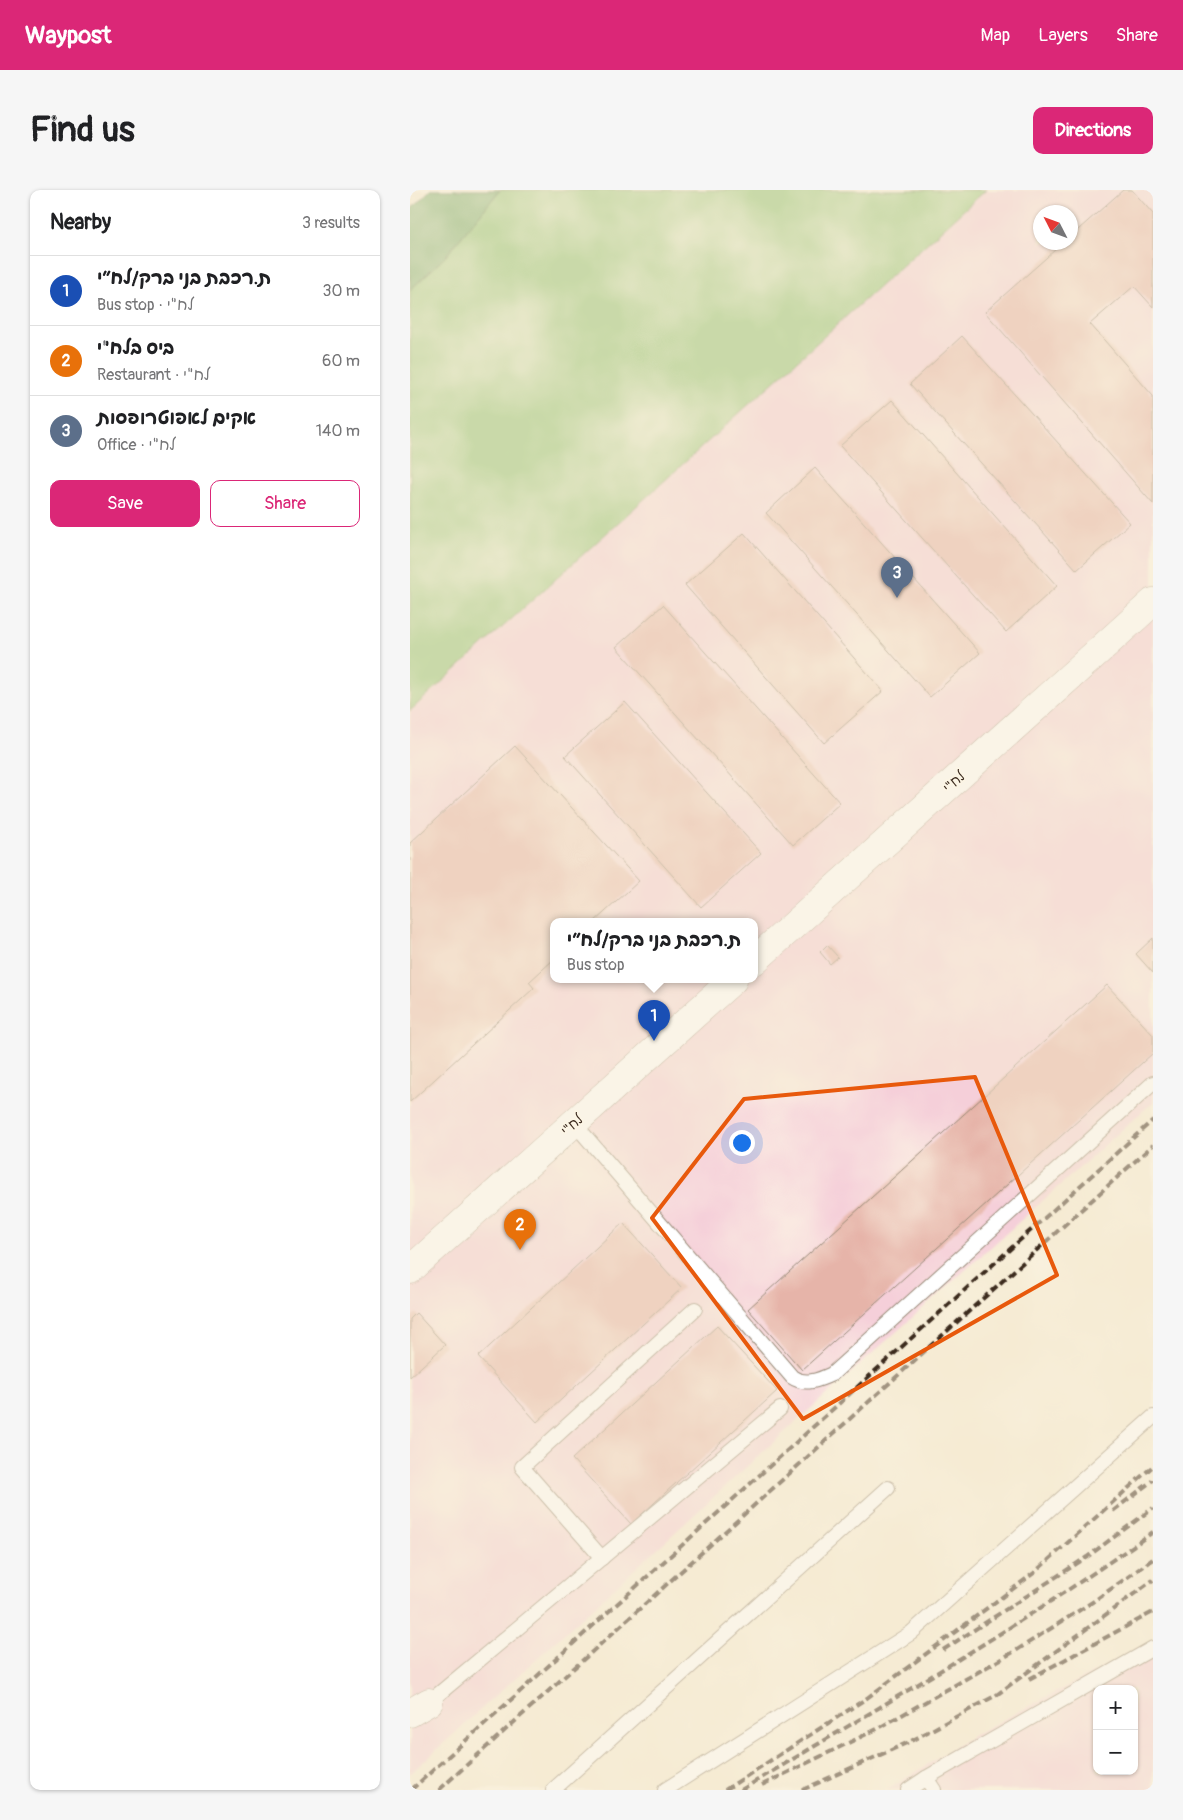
<!DOCTYPE html>
<html lang="en">
<head>
<meta charset="utf-8">
<style>
	:root { --surface:#fff; --page:#f6f6f6; --text:#202124; --muted:#757577; --line:#e0e0e0; --accent:#db2777 }
	body { margin:0; font-family:Pangolin,"Playpen Sans Hebrew",sans-serif; background:var(--page); color:var(--text) }
	.controls { position:absolute; right:15px; bottom:15px; display:grid; overflow:hidden; border-radius:10px; box-shadow:0 1px 4px #0004 }
	.controls button { width:45px; height:45px; display:grid; place-items:center; padding:0; border:0; border-bottom:1px solid var(--line); background:var(--surface); color:var(--text); font:25px sans-serif }
	.compass { position:absolute; left:623px; top:15px; width:45px; height:45px; border-radius:50%; background:var(--surface); box-shadow:0 1px 4px #0004; rotate:312deg }
	.you { position:absolute; left:331px; top:952px; width:18px; height:18px; margin:-12px; border:4px solid #fff; border-radius:50%; background:#1a73e8; box-shadow:0 0 0 8px #1a73e833 }
	.badge { display:grid; place-items:center; width:32px; height:32px; border-radius:50%; background:var(--accent); color:#fff; font-size:16px; font-weight:700 }
	.pin { position:absolute; translate:-50% -41px; filter:drop-shadow(0 1px 2px #0008) }
	.pin::after { content:''; position:absolute; top:26px; width:18px; height:15px; background:inherit; clip-path:polygon(0 0,100% 0,50% 100%) }
	.popup { position:absolute; left:140px; top:728px; width:208px; height:65px; box-sizing:border-box; display:grid; place-content:center; border-radius:10px; background:var(--surface); filter:drop-shadow(0 1px 4px #0005); font-size:16px; white-space:nowrap; color:var(--muted) }
	.popup b { font-size:19px; color:var(--text) }
	.popup::after { content:''; position:absolute; left:50%; top:100%; margin-left:-10px; border:10px solid transparent; border-top-color:var(--surface) }
	.list { margin:0; padding:0; list-style:none }
	h2 { display:flex; justify-content:space-between; align-items:center; height:65px; margin:0; padding:0 20px; font-size:21px }
	h2 small { font-size:16px; font-weight:400; color:var(--muted) }
	.list li { display:grid; grid-template-columns:32px 1fr auto; gap:15px; align-items:center; box-sizing:border-box; height:70px; padding:0 20px; border-top:1px solid var(--line) }
	.list b { display:block; font-size:19px; white-space:nowrap }
	.list p { margin:0; font-size:16px; white-space:nowrap; color:var(--muted) }
	.list em { font-size:16px; font-style:normal; color:var(--muted) }
	.actions { display:flex; gap:10px; padding:15px 20px }
	.actions a { flex:1; padding:11px 0; border:1px solid var(--accent); border-radius:10px; text-align:center; font-size:18px; color:var(--accent) }
	.actions .main { background:var(--accent); color:#fff }
	.map { position:relative; flex:none; width:743px; height:1600px; overflow:hidden; border-radius:10px }
	header { display:flex; align-items:center; gap:30px; box-sizing:border-box; height:70px; padding:0 25px; background:var(--accent); color:#fff }
	header strong { font-size:24px }
	nav { display:flex; gap:28px; margin-inline-start:auto; font-size:18px }
	.intro { display:flex; align-items:center; justify-content:space-between; box-sizing:border-box; height:120px; padding:0 30px }
	h1 { margin:0; font-size:35px }
	.button { padding:12px 22px; border-radius:10px; background:var(--accent); color:#fff; font-size:18px; font-weight:700 }
	main { display:flex; gap:30px; padding:0 30px }
	aside { flex:1; background:var(--surface); border-radius:10px; box-shadow:0 1px 4px #0004 }
	.map>svg:first-child { display:block }
	.built { fill:#f5cfd9; fill-rule:evenodd }
	.green { fill:#93c474; stroke:#677749 }
	.forest { fill:#76aa66; stroke:#586a42 }
	.building { fill:#e6b4a9 }
	.lines { fill:none; stroke-linecap:round; stroke-linejoin:round }
	.service-casing { stroke:#988a78; stroke-width:16 }
	.minor-casing { stroke:#988a78; stroke-width:29 }
	.service { stroke:#fff; stroke-width:14 }
	.minor { stroke:#fff; stroke-width:28 }
	.rail { stroke:#3b2a1e; stroke-width:4; stroke-dasharray:8 4; stroke-linecap:butt }
	.marked { fill:none; stroke:#e8590c; stroke-width:4; stroke-linejoin:round }
	.labels { text-anchor:middle; dominant-baseline:central; stroke-width:4; stroke-linejoin:round; paint-order:stroke }
	.street-label { font-size:14px; fill:#3b2a1e; stroke:#fcf5e5 }
</style>
</head>
<body>
<header>
<strong>Waypost</strong>
<nav><a>Map</a><a>Layers</a><a>Share</a></nav>
</header>
<div class="intro"><h1>Find us</h1><a class="button">Directions</a></div>
<main>
<aside>
<h2>Nearby<small>3 results</small></h2>
<ul class="list">
<li><span class="badge" style="background:#1a4fb4">1</span><div><b>ת.רכבת בני ברק/לח״י</b><p>Bus stop · לח&quot;י</p></div><em>30 m</em></li>
<li><span class="badge" style="background:#e8710a">2</span><div><b>ביס בלח&quot;י</b><p>Restaurant · לח&quot;י</p></div><em>60 m</em></li>
<li><span class="badge" style="background:#5c6f8a">3</span><div><b>אקים לאפוטרופסות</b><p>Office · לח&quot;י</p></div><em>140 m</em></li>
</ul>
<div class="actions"><a class="main">Save</a><a>Share</a></div>
</aside>
<div class="map">
<svg width="743" height="1600" viewBox="0 0 743 1600">
	<rect width="100%" height="100%" fill="#fcf5e5"/>
	<filter id="ink" filterUnits="userSpaceOnUse"><feTurbulence type="fractalNoise" baseFrequency=".02" numOctaves="2"/><feDisplacementMap in="SourceGraphic" scale="10" xChannelSelector="R" yChannelSelector="G"/><feConvolveMatrix kernelMatrix="1 2 1 2 8 2 1 2 1" color-interpolation-filters="sRGB"/></filter>
	<filter id="wash" filterUnits="userSpaceOnUse"><feTurbulence type="fractalNoise" baseFrequency=".0096" numOctaves="4" result="noise"/><feDisplacementMap in="SourceGraphic" scale="20" xChannelSelector="R" yChannelSelector="G"/><feGaussianBlur stdDeviation="1.12" result="paint"/><feColorMatrix in="noise" values="0 0 0 0 0 0 0 0 0 0 0 0 0 0 0 0 0 1.4 0 .05"/><feComposite in="paint" operator="in"/></filter>
	<g filter="url(#wash)">
		<rect width="100%" height="100%" fill="#f5ebd3"/>
		<g class="built">
			<path d="M576,0H743V912L398,1221L0,1584V522ZM630,22H660V52H630ZM144,732H344V790H144Z"/>
			<path d="M743,1451V1600H477L564,1545ZM687,1499H724V1581H687Z"/>
		</g>
		<path class="green" d="M90,0H576L0,521V100L35,67Z"/>
		<path class="forest" d="M20,0H90L35,67L0,100V20Z"/>
		<g id="blocks">
			<g class="building">
				<path d="M713,0H722L743,24V117L724,96L680,134L743,206V314L575,122L654,52H660V47Z"/>
				<path d="M552,146L720,333L667,380L500,194Z"/>
				<path d="M482,210L647,396L596,442L430,256Z"/>
				<path d="M405,278L570,463L520,507L356,323Z"/>
				<path d="M334,343L473,501L414,553L275,395Z"/>
				<path d="M253,415L430,613L383,655L206,457Z"/>
				<path d="M215,512L351,663L291,717L155,566Z"/>
				<path d="M105,556L229,691L184,732H144V769L119,792L124,798L0,912V653Z"/>
				<path d="M743,748V783L726,764Z"/>
				<path d="M417,755L428,767L420,774L410,762Z"/>
				<path d="M697,795L743,845V863L392,1180L338,1119Z"/>
				<path d="M213,1033L272,1098L127,1232L68,1167Z"/>
				<path d="M6,1123L35,1155L0,1187V1129Z"/>
				<path d="M307,1136L367,1201L221,1334L162,1269Z"/>
			</g>
		</g>
	</g>
	<g filter="url(#ink)">
		<use href="#blocks" fill-opacity="0" stroke="#988a78" stroke-width="1"/>
		<g class="lines">
			<g class="service-casing">
				<g id="service">
					<path d="M164,933L382,1187C395,1196 409,1190 422,1184L743,893"/>
					<path d="M192,1368L112,1277L285,1119"/>
					<path d="M19,1512L370,1219"/>
					<path d="M516,1588L524,1600"/>
					<path d="M143,1600L478,1298"/>
					<path d="M255,1600L501,1443L743,1227"/>
					<path d="M498,1600L516,1588L743,1458"/>
				</g>
			</g>
			<g class="minor-casing">
				<g id="minor">
					<path d="M344,771L743,412"/>
					<path d="M0,1080L323,790"/>
					<path d="M0,1523L19,1512"/>
				</g>
			</g>
			<use href="#service" class="service"/>
			<use href="#minor" class="minor"/>
			<g class="rail">
				<path d="M703,1321L743,1290"/>
				<path d="M533,1460L677,1367L743,1318"/>
				<path d="M619,1489L743,1422"/>
				<path d="M352,1595L467,1539L607,1460L684,1411L743,1369"/>
				<path d="M1,1600L743,930"/>
				<path d="M29,1600L743,955"/>
				<path d="M315,1600L457,1508L624,1383L743,1276"/>
				<path d="M331,1600C470,1517 610,1436 743,1342"/>
				<path d="M392,1600L499,1552L585,1506L743,1390"/>
			</g>
		</g>
	</g>
	<path d="M0 0H743V1600H0ZM565,887L647,1085L393,1229L242,1028L334,909Z" fill="#f5ebd3" fill-opacity=".55" fill-rule="evenodd"/>
	<path class="marked" d="M565,887L647,1085L393,1229L242,1028L334,909Z"/>
	<g class="labels">
		<g class="street-label">
			<text transform="translate(544 592) rotate(-42)">לח"י</text>
			<text transform="translate(162 935) rotate(-42)">לח"י</text>
		</g>
	</g>
</svg>
<div class="controls">
<button>+</button>
<button>−</button>
</div>
<svg class="compass" viewBox="-18 -18 36 36"><path d="M0-13l5 13h-10z" fill="#e53935"/><path d="M0 13l5-13h-10z" fill="#757577"/></svg>
<div class="you"></div>
<div class="pin badge" style="left:244px;top:851px;background:#1a4fb4">1</div>
<div class="popup"><b>ת.רכבת בני ברק/לח״י</b>Bus stop</div>
<div class="pin badge" style="left:110px;top:1060px;background:#e8710a">2</div>
<div class="pin badge" style="left:487px;top:408px;background:#5c6f8a">3</div>
</div>
</main>
</body>
</html>
